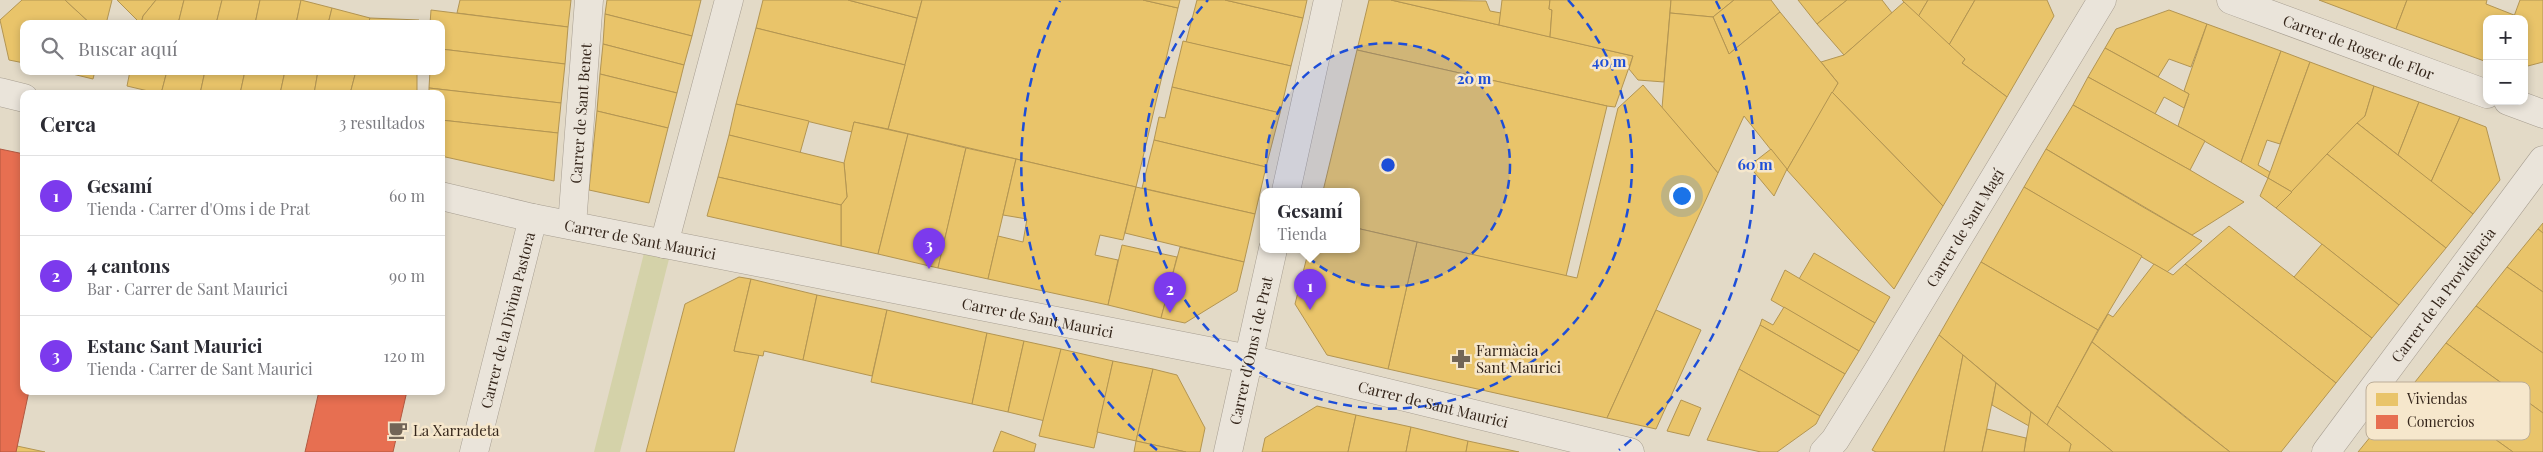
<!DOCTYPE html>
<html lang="es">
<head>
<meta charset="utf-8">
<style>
	:root { --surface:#fff; --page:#f7f7f7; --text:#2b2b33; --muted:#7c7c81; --line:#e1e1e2; --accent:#7c3aed }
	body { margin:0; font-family:"Playfair Display",serif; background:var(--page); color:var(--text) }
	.controls { position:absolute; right:15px; top:15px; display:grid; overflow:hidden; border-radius:10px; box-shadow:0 2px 8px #0003 }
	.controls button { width:45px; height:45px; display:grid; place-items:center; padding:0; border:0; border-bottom:1px solid var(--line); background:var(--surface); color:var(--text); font:25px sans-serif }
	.you { position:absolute; left:1681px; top:195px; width:18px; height:18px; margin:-12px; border:4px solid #fff; border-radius:50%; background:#1a73e8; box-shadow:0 0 0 8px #1a73e833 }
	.badge { display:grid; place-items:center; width:32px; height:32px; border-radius:50%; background:var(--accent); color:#fff; font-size:16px; font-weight:700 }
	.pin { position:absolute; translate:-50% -41px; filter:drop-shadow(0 1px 2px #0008) }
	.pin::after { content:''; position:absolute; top:26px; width:18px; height:15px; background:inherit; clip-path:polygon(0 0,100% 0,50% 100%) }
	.popup { position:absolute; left:1260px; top:188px; width:100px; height:65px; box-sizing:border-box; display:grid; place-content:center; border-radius:10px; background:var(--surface); filter:drop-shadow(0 1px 4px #0005); font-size:16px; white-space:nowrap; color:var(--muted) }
	.popup b { font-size:19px; color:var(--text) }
	.popup::after { content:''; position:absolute; left:50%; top:100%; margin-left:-10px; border:10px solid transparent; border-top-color:var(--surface) }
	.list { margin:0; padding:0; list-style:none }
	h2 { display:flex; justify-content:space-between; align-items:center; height:65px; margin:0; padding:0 20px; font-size:21px }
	h2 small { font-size:16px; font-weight:400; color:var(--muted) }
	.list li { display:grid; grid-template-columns:32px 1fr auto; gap:15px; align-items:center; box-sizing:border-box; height:80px; padding:0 20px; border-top:1px solid var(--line) }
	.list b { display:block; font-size:19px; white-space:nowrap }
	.list p { margin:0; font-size:16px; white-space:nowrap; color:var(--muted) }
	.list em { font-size:16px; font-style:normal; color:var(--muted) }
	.icon { flex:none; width:28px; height:28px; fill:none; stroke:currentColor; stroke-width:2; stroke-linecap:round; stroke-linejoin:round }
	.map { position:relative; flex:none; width:2543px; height:452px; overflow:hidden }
	.search { position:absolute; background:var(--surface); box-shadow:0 2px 8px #0003; left:20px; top:20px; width:425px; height:55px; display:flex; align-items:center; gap:12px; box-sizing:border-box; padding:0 18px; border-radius:10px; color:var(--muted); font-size:19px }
	.panel { position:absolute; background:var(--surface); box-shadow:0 2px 8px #0003; left:20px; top:90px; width:425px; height:305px; border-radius:10px }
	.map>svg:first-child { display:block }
	.green { fill:#d4d2a9 }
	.homes { fill:#e9c46a; stroke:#b39552 }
	.shops { fill:#e76f51; stroke:#b25941 }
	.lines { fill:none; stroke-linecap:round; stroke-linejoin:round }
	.minor-casing { stroke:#a79e91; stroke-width:29 }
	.minor { stroke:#eae4da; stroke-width:28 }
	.ring { fill:none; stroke:#1d4ed8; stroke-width:2.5; stroke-dasharray:9 6 }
	.labels { text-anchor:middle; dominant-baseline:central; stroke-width:5; stroke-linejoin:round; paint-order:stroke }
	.street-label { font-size:15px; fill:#35261b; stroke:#f6e7cc }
	.poi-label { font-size:15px; fill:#35261b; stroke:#f6e7cc; text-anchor:start }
	.key { fill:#f6e7cc; stroke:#bcad97; stroke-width:1 }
	.key-label { font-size:14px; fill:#35261b }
	.centre { fill:#1d4ed8; stroke:#f6e7cc; stroke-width:2.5 }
	.ring-label { font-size:15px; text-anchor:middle; font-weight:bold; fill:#1d4ed8; stroke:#f6e7cc; stroke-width:5; stroke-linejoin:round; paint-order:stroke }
</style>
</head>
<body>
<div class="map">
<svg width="2543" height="452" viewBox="0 0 2543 452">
	<rect width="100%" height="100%" fill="#e3dac7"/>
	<path class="green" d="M644,253L669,259L620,452H594Z"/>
	<g class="homes">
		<path d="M22,0H65L91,24H24V63L9,60L0,20Z"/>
		<path d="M65,0H112L106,24H91Z"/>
		<path d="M117,0H156L143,16L141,24Z"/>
		<path d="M156,0H184L178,24H141L143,16Z"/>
		<path d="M184,0H222L216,24H178Z"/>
		<path d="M222,0H260L255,24H216Z"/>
		<path d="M260,0H301L296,24H255Z"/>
		<path d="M301,0L332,8L328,24H296Z"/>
		<path d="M460,0H571L568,27L457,13Z"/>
		<path d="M607,0H701L692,36L605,14Z"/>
		<path d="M763,0H848L917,18L905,65L756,28Z"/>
		<path d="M848,0H922L917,18Z"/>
		<path d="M922,0H1143L1178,8L1136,187L888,129Z"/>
		<path d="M1143,0H1180L1178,8Z"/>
		<path d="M1197,0H1225L1303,18L1291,66L1186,42Z"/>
		<path d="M1225,0H1307L1303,18Z"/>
		<path d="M1369,0H1391L1633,56L1615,107L1607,106L1357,50Z"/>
		<path d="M1391,0L1486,1L1490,11L1501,13L1499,25Z"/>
		<path d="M1502,0H1550L1549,9L1552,10L1550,37L1499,25Z"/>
		<path d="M1550,0H1671L1664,82L1638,80L1629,69L1633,56L1550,37L1552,10L1549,9Z"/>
		<path d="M1671,0H1734L1713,17L1670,13Z"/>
		<path d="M1734,0H1771L1780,12L1729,54L1713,17Z"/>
		<path d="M1798,0H1847L1817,24Z"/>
		<path d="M1847,0H1882L1892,13L1844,55L1817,24Z"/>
		<path d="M1902,0H1928L1918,17Z"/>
		<path d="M1928,0H1975L1949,45L1918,17Z"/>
		<path d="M1975,0H2047L2054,16L2007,97L1962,63L1965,59L1949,45Z"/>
		<path d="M2319,0H2407L2396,29Z"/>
		<path d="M2407,0H2487L2486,4L2514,15L2513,19H2487V62L2396,29Z"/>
		<path d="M2520,0H2543V62L2524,67V19H2513Z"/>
		<path d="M1904,2L1965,59L1962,63L2007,97L1943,206L1832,92L1838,83L1821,62L1844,55Z"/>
		<path d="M332,8L370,18L368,24H328Z"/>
		<path d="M431,10L568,27L565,64L441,49V24H430Z"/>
		<path d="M2169,10L2207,24L2191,67L2169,59L2158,77L2105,48L2116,29Z"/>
		<path d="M1780,12L1838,83L1787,170L1744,116L1718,173L1662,108L1670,13L1713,17L1729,54Z"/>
		<path d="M605,14L692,36L684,65L603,44Z"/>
		<path d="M370,18L419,20V24H368Z"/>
		<path d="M2207,24L2281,51L2241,162L2178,126L2189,94L2184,91Z"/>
		<path d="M756,28L905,65L888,129L854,122L852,132L736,104Z"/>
		<path d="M1183,41L1291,66L1280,113L1172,87Z"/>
		<path d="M603,44L684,65L677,93L600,74Z"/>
		<path d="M2105,48L2189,94L2184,108L2164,97L2155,114L2088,77Z"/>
		<path d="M441,49L565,64L561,103L429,88L430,71H441Z"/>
		<path d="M1357,50L1607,106L1566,276L1356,228V191H1323Z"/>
		<path d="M2281,51L2310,62L2280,144L2267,140L2258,165L2270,172L2268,178L2241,162Z"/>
		<path d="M2310,62L2374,86L2365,116L2292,192L2268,178Z"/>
		<path d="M60,71H95L93,79Z"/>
		<path d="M130,71H167L161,94L127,86Z"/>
		<path d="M167,71H205L200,94H161Z"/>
		<path d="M205,71H245L240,94H200Z"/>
		<path d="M245,71H285L280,94H240Z"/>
		<path d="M285,71H318L314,94H280Z"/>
		<path d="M318,71H356L350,94H314Z"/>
		<path d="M356,71H417V94H350Z"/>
		<path d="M600,74L677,93L668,128L597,111Z"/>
		<path d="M2088,77L2205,141L2190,170L2073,105Z"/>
		<path d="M1643,85L1718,173L1607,418L1388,369L1417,242L1577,278L1618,108Z"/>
		<path d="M2374,86L2419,102L2398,155L2357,123L2365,116Z"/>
		<path d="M1172,87L1280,113L1266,167L1154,140L1159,117L1165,118Z"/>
		<path d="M429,88L561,103L558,133L441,120V94H429Z"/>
		<path d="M1832,92L1943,206L1894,289L1787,170Z"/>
		<path d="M2419,102L2460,117L2431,182L2398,155Z"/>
		<path d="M736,104L809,121L800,153L729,135Z"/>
		<path d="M2073,105L2190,170L2244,202L2192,235L2046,149Z"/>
		<path d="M597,111L668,128L649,203L589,190Z"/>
		<path d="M2460,117L2486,127L2500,180L2473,214L2431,182Z"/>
		<path d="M441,120L558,133L554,181L441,156Z"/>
		<path d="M854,122L908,134L878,254L841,246V205L847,197L844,163Z"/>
		<path d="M2357,123L2473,214L2446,248L2327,154Z"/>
		<path d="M908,134L966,148L938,268L878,254Z"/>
		<path d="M729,135L844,163L847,197L841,205L718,177Z"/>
		<path d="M1154,140L1266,167L1255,214L1142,188Z"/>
		<path d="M966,148L1016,159L988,279L938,268Z"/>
		<path d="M1771,149L1787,169L1774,196L1749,166Z"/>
		<path d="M2046,149L2143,207L2202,241L2167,272L2024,187Z"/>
		<path d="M2327,154L2446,248L2399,305L2276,208Z"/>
		<path d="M1016,159L1136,187L1123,240L1100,235L1095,255L1118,260L1108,305L988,279L998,236L1023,242L1027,219L1003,215Z"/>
		<path d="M718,177L841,205V246L707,216Z"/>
		<path d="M2268,178L2292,192L2276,208L2260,196Z"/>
		<path d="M1136,187L1255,214L1244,262L1125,233Z"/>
		<path d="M2024,187L2142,256L2098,330L1981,262Z"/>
		<path d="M2543,223V233L2538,229Z"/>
		<path d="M2229,226L2372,338L2336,383L2185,264Z"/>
		<path d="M1356,228L1417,242L1388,369L1327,355L1295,304L1309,249H1356Z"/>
		<path d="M2538,229L2543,233V292L2507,267Z"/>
		<path d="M2322,244L2399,305L2372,338L2294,277Z"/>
		<path d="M1122,245L1177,257L1161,318L1108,305Z"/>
		<path d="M1180,247L1244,262L1237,291L1185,323L1161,318Z"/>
		<path d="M1814,253L1890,297L1875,323L1799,279Z"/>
		<path d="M1981,262L2098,330L2047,425L1939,335Z"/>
		<path d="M2154,264L2173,275L2185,264L2336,383L2281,452H2230L2092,342L2108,314L2113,317Z"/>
		<path d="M2507,267L2543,292V353L2476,306Z"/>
		<path d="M1785,270L1875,323L1859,351L1771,300Z"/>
		<path d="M739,277L751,279L734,351L759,355L734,452H646L685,304Z"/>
		<path d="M751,279L817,295L803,360L764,351L763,356L734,351Z"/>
		<path d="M817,295L887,310L872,376L803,360Z"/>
		<path d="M2476,306L2543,353V413L2446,343Z"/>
		<path d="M1784,307L1859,351L1845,374L1760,325L1762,319L1773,325Z"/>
		<path d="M887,310L987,333L972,404L871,382Z"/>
		<path d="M1656,310L1701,330L1656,429L1607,418Z"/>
		<path d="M1760,325L1845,374L1820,416L1739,369Z"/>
		<path d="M987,333L1024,341L1008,412L972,404Z"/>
		<path d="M1939,335L1963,355L1944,452H1876L1872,450Z"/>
		<path d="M1024,341L1061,349L1045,421L1008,412Z"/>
		<path d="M2092,342L2185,417L2230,452H2113L2057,406Z"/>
		<path d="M2446,343L2543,413V452H2513L2415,382Z"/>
		<path d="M1061,349L1113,361L1094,448L1039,436Z"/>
		<path d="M1963,355L1996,383L1982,452H1944Z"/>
		<path d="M1113,361L1153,369L1136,441L1097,432Z"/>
		<path d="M1153,369L1177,375L1205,428L1200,452H1186L1136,441Z"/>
		<path d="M1739,369L1820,416L1816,424L1777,452H1761L1707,440Z"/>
		<path d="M2415,382L2513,452H2358Z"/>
		<path d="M1996,383L2031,412L2029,426L1992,405Z"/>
		<path d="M1681,400L1701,408L1689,436L1667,431Z"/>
		<path d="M1317,406L1356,415L1348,452H1262L1265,438Z"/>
		<path d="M2057,406L2113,452H2069L2071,444L2047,425Z"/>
		<path d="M2031,412L2071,444L2069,452H2024Z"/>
		<path d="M1356,415L1411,427L1406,452H1348Z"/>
		<path d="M1411,427L1468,441L1466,452H1406Z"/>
		<path d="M1987,429L2026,438L2024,452H1982Z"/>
		<path d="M1001,431L1036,444L1034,452H993Z"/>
		<path d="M1136,441L1186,452H1134Z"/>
		<path d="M1468,441L1519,452H1466Z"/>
		<path d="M17,446L45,452H16Z"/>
	</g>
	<g class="shops">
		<path d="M0,149L24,154V391H29L16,452H0Z"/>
		<path d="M319,391H407L393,452H305Z"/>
	</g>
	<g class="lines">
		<g class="minor-casing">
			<g id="minor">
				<path id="s1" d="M2231,0L2487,94"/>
				<path d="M0,92L24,98"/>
				<path d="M2508,101L2543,114"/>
				<path d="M1286,191L1328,0"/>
				<path id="s2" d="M441,196L533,218L1249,359L1630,452"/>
				<path id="s3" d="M572,225L589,0"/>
				<path d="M664,244L729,0"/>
				<path id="s4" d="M474,452L533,218"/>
				<path id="s5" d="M1228,452L1273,249"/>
				<path id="s6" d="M1824,452L1835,440L1876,374L2102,0"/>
				<path id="s7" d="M2326,452L2543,160"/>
			</g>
		</g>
		<use href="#minor" class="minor"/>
	</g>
	<circle cx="1388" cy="165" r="122" fill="#1d4ed8" fill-opacity=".12"/>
	<g class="ring">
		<circle cx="1388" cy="165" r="122"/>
		<path d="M1568 0A244 244 0 1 1 1208 0"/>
		<path d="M1157 450A367 367 0 0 1 1060 1M1716 1A367 367 0 0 1 1619 450"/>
	</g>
	<defs>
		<g id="pharmacy-bare" transform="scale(1.5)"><path d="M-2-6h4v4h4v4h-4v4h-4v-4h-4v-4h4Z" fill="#726557" stroke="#f6e7cc" stroke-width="2.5" paint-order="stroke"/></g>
		<g id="cafe-bare" transform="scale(1.5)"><path d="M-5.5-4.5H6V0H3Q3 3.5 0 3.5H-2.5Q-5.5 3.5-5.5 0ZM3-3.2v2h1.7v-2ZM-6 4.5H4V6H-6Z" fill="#726557" stroke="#f6e7cc" stroke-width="2.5" paint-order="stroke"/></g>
	</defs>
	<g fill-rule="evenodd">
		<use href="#pharmacy-bare" x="1461" y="359"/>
		<use href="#cafe-bare" x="398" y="430"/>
	</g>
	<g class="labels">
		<g class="street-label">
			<text stroke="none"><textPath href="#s1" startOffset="136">Carrer de Roger de Flor</textPath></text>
			<text stroke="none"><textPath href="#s3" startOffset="112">Carrer de Sant Benet</textPath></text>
			<text stroke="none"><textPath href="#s6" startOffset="265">Carrer de Sant Magí</textPath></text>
			<text stroke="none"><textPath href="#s2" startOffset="204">Carrer de Sant Maurici</textPath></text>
			<text stroke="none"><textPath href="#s7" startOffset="196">Carrer de la Providència</textPath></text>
			<text stroke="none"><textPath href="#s2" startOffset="609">Carrer de Sant Maurici</textPath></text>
			<text stroke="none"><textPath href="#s4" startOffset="136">Carrer de la Divina Pastora</textPath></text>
			<text stroke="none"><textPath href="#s5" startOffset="104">Carrer d'Oms i de Prat</textPath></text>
			<text stroke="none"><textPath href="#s2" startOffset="1014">Carrer de Sant Maurici</textPath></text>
		</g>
		<g class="poi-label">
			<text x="1476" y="350">Farmàcia<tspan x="1476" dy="17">Sant Maurici</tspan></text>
			<text x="413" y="430">La Xarradeta</text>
		</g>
	</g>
	<rect x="2366" y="382" width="164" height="58" rx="8" class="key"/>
	<rect x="2376" y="393" width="22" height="13" fill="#e9c46a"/>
	<rect x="2376" y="415" width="22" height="14" fill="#e76f51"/>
	<g class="key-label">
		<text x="2407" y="404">Viviendas</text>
		<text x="2407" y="427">Comercios</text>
	</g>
	<circle cx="1388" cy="165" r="8" class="centre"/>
	<g class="ring-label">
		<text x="1609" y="67">40 m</text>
		<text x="1474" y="84">20 m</text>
		<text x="1755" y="170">60 m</text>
	</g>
</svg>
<div class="controls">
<button>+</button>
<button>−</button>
</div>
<div class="you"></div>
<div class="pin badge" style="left:1310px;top:310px">1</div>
<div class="popup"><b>Gesamí</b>Tienda</div>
<div class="pin badge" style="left:1170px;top:313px">2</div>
<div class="pin badge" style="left:929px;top:269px">3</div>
<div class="search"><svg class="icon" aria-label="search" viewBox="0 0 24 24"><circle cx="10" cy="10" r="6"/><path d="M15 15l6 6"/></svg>Buscar aquí</div>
<section class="panel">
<h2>Cerca<small>3 resultados</small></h2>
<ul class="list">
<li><span class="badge">1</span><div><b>Gesamí</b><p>Tienda · Carrer d'Oms i de Prat</p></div><em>60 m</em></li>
<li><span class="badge">2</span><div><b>4 cantons</b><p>Bar · Carrer de Sant Maurici</p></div><em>90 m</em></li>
<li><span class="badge">3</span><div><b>Estanc Sant Maurici</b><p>Tienda · Carrer de Sant Maurici</p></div><em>120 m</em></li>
</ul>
</section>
</div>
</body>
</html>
